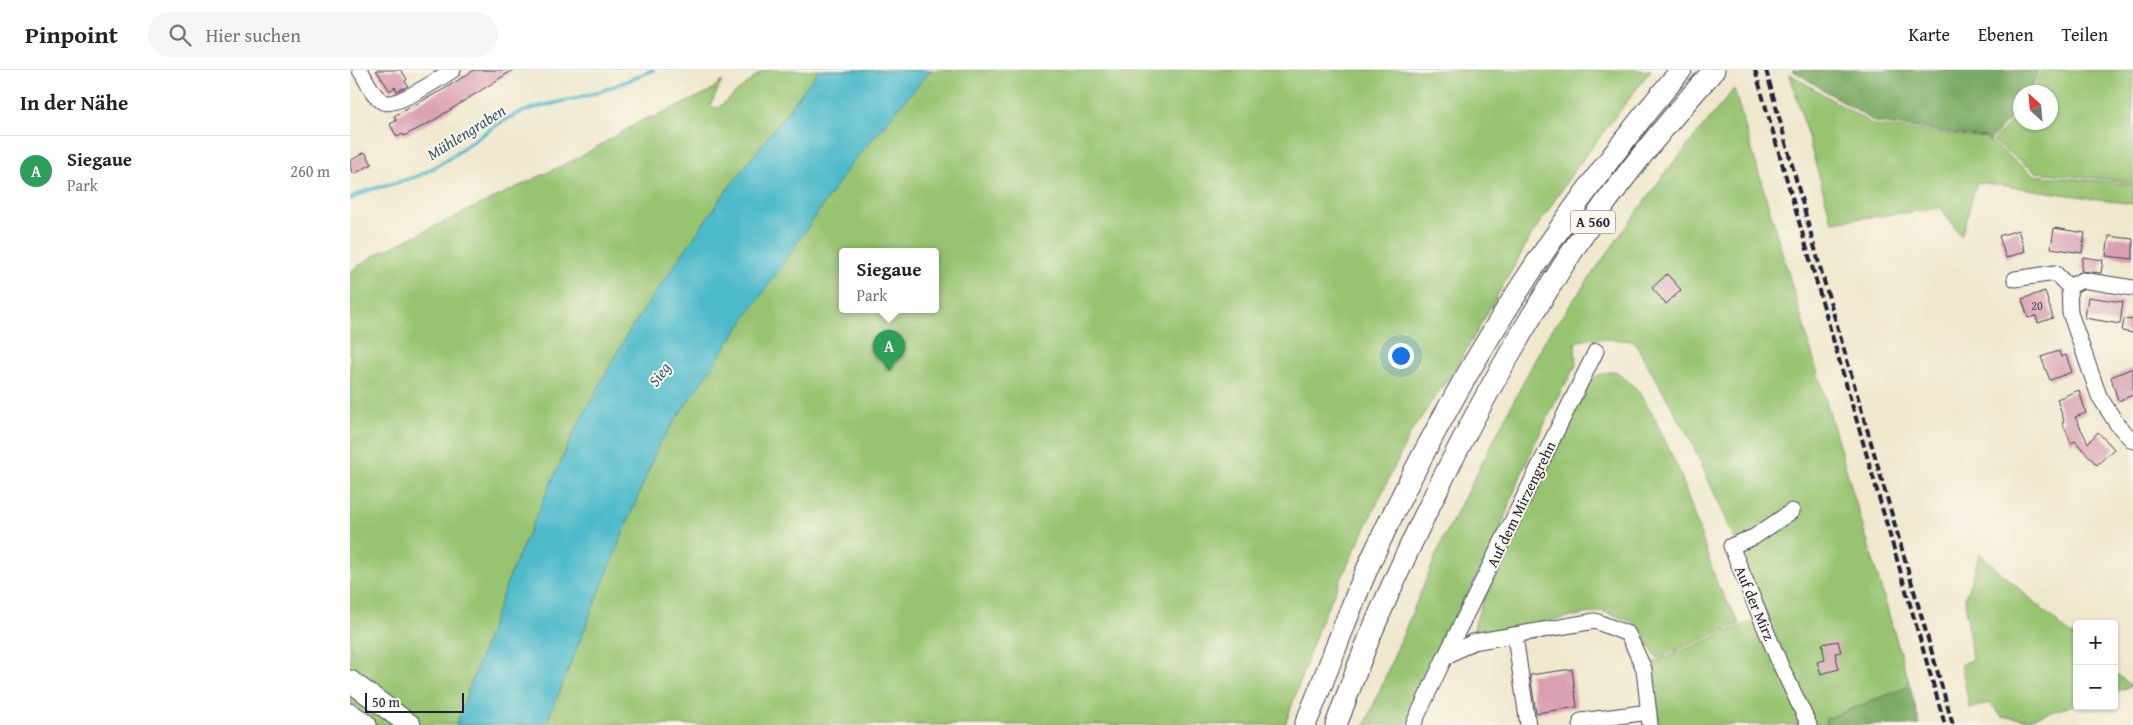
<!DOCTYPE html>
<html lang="de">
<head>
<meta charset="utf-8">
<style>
	:root { --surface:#fff; --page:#f6f6f6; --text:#222; --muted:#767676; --line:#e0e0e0; --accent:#db2777 }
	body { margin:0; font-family:"Gentium Book Plus",serif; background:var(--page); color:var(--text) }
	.controls { position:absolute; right:15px; bottom:15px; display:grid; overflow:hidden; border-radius:5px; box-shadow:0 1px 4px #0004 }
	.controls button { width:45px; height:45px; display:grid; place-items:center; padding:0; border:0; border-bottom:1px solid var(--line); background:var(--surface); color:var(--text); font:25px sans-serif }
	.compass { position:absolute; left:1663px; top:15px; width:45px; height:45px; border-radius:50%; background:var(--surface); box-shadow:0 1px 4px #0004; rotate:334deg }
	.scale { position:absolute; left:15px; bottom:12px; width:99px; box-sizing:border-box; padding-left:5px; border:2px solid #22223b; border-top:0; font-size:14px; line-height:18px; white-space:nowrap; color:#22223b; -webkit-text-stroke:4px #fbf7ec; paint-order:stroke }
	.you { position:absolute; left:1050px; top:285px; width:18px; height:18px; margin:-12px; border:4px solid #fff; border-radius:50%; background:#1a73e8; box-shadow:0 0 0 8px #1a73e833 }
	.badge { display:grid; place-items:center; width:32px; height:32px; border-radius:50%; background:var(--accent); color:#fff; font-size:16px; font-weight:700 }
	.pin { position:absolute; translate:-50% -41px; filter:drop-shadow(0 1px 2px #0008) }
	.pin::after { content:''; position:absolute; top:26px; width:18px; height:15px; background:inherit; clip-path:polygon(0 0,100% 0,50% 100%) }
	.popup { position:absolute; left:489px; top:178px; width:100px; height:65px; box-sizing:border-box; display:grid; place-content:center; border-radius:5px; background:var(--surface); filter:drop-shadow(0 1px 4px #0005); font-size:16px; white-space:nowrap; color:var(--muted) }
	.popup b { font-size:19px; color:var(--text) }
	.popup::after { content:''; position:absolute; left:50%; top:100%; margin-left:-10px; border:10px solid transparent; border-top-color:var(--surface) }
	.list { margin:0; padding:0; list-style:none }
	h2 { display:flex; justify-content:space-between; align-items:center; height:65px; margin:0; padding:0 20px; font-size:21px }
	h2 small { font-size:16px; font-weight:400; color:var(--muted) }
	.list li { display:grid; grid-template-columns:32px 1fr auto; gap:15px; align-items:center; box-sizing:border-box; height:70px; padding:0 20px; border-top:1px solid var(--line) }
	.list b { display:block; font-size:19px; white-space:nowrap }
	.list p { margin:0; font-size:16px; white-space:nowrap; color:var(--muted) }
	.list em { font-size:16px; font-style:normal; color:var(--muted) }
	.icon { flex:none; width:28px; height:28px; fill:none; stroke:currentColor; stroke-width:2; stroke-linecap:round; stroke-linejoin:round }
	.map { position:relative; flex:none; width:1783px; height:655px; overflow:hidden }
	header { display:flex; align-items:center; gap:30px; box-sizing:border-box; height:70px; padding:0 25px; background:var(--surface); border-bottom:1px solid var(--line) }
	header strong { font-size:24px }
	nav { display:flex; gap:28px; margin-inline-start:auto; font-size:18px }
	.search { width:350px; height:45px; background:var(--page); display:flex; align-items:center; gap:12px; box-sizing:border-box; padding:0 18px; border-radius:28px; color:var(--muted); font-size:19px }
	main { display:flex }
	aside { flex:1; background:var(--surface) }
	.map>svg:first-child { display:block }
	.green { fill:#98c471; stroke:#5d7356; fill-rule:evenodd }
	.forest { fill:#7aaa63; stroke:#4e664f }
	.water { fill:#4ebaca; stroke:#386e82 }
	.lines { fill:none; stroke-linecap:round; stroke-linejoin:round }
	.stream { stroke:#4ebaca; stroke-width:4 }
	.building { fill:#d8a0b2 }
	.minor-casing { stroke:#414051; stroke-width:17 }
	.highway-casing { stroke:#414051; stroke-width:23 }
	.minor { stroke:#fff; stroke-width:15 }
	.highway { stroke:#fff; stroke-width:21 }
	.rail { stroke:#22223b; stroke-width:4; stroke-dasharray:8 4; stroke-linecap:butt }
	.labels { text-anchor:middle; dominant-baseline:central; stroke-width:4; stroke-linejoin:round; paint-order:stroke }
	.number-label { font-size:12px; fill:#504259 }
	.shield { fill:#fbf7ec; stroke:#636270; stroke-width:1 }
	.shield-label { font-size:14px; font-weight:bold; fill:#22223b }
	.street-label { font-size:15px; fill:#22223b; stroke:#fbf7ec }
	.water-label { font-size:16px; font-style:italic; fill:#31576d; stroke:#fbf7ec }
</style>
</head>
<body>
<header>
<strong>Pinpoint</strong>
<div class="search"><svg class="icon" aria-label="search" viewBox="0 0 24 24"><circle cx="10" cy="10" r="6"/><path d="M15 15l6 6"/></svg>Hier suchen</div>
<nav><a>Karte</a><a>Ebenen</a><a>Teilen</a></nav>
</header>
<main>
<aside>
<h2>In der Nähe<small></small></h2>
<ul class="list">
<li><span class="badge" style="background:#2e9e5b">A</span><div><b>Siegaue</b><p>Park</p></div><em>260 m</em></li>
</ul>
</aside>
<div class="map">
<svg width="1783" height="655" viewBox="0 0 1783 655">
	<rect width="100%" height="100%" fill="#fbf7ec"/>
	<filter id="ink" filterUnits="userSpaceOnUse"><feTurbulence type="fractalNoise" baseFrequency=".02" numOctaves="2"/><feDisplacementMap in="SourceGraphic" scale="10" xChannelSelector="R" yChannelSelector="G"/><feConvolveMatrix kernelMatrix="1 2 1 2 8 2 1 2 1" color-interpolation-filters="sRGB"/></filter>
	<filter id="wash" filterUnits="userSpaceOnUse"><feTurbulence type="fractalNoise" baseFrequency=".0096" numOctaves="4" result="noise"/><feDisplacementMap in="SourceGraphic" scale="20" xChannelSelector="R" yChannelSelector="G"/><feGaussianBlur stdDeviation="1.12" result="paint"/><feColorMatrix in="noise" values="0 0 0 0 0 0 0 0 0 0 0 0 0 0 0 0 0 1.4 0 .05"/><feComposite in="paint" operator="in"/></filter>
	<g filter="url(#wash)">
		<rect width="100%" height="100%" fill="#f0e8cd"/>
		<g class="green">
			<path d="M413,0H1301L1223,102L1180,168L1110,291L1061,362L970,553L935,655H0V202L25,185L230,87L296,48L305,47L358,22L372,11L360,36L368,38ZM493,182H585V240H493Z"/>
			<path d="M1691,0H1783V112L1686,102L1643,71L1670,42V52H1700V22H1684Z"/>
			<path d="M1440,4L1525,56L1636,68L1683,105L1783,114V134L1627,112L1611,167L1591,138L1482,152Z"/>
			<path d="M1384,19L1560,616L1476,649L1475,655H1309L1304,592L1416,546L1376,449L1339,367L1284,271L1242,268L1225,272L1226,295L1209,325L1187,369L1167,414L1146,470L1094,568L1088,585L1056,655H1015L1093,469L1196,268L1315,103Z"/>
			<path d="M1266,301L1287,319L1304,347L1330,403L1368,516L1390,554L1307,588L1285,553L1252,541L1124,565C1119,541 1220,345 1237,310L1255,303Z"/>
			<path d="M1630,484L1727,570V634L1679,649L1652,647L1639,633L1620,639L1611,594L1622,590L1615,528Z"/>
			<path d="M1764,602L1782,616L1764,622Z"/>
		</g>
		<g class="forest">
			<path d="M1442,0H1688L1681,22H1670V38L1640,71L1636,67L1526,53Z"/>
			<path d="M1560,616L1570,655H1475L1476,649Z"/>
		</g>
		<path class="water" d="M469,0H581L502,93L309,374L196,655H106L161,502L224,362L279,261L371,128Z"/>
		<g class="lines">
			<path class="stream" d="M0,129C22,115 49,115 72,104C108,87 135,57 172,42C193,34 214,32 235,26C259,20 281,9 303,0"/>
		</g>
		<g id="blocks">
			<g class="building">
				<path d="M26,0H51L57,9L55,11L58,16L47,21L45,17L40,21Z"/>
				<path d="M124,0H163L81,52L54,66L53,64L47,67L40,54L46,51L44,46L96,18Z"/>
				<path d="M15,82L22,94L4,104L0,98V91Z"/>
				<path d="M1704,158L1735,163L1732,183L1701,178Z"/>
				<path d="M1668,160L1675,181L1656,188L1649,166Z"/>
				<path d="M1759,166L1783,169V189L1756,186Z"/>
				<path d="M1733,187L1753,190L1751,203L1731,201Z"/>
				<path d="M1317,204L1331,220L1316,234L1302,218Z"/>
				<path d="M1695,221L1703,248L1688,253L1686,246L1678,248L1672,229Z"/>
				<path d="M1738,227L1773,232L1770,254L1735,248Z"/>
				<path d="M1774,249L1783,250V263L1772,261Z"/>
				<path d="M1709,281L1711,287L1716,285L1722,302L1700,310L1691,287Z"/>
				<path d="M1783,298V325L1768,331L1761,307Z"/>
				<path d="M1729,320L1736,343L1725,347L1738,373L1748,362L1764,379L1747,395L1725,371L1721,373L1712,352L1714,351L1707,329Z"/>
				<path d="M1488,571L1491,582L1485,583L1489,599L1471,604L1467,592L1475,590L1472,574Z"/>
				<path d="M1222,599L1227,637L1186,643L1180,605Z"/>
			</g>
		</g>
	</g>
	<g filter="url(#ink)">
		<use href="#blocks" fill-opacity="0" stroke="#414051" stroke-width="1"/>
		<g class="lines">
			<g class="minor-casing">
				<g id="minor">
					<path d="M10,0C16,9 23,27 33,32C46,38 90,8 103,0"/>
					<path d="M1665,209L1705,203L1719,217"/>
					<path d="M1719,217L1720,243L1749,326L1767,354L1783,371"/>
					<path d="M1719,217L1732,210L1783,218"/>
					<path d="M1442,441L1404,467L1381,476L1430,594L1459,655"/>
					<path d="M1165,566L1178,655"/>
					<path d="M1095,587L1246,281"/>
					<path d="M1063,655L1095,587L1123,572L1245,551L1278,564L1294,599L1300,655"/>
					<path d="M1231,655V651L1299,642"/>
				</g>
			</g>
			<g class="highway-casing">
				<g id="highway">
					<path d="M0,611L60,655"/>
					<path d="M0,644L16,655"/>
					<path d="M955,655C979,600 997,543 1022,488C1103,313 1206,148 1331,0"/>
					<path d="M986,655C1000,618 1013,581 1029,545C1085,417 1150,291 1227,174C1267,113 1315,55 1364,0"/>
				</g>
			</g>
			<use href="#minor" class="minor"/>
			<use href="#highway" class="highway"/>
			<g class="rail">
				<path d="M1405,0L1595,655"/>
				<path d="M1416,0L1470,197L1603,655"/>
			</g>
		</g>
	</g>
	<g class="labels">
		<g class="number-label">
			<text x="1687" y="235">20</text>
		</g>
		<rect class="shield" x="1220.5" y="140.5" width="45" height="23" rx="4"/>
		<g class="shield-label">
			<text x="1243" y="152">A 560</text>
		</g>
		<g class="street-label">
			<text transform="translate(1171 434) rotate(-64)">Auf dem Mirzengrehn</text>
			<text transform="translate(1405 533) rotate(67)">Auf der Mirz</text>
		</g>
		<g class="water-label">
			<text transform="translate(116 62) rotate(-32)">Mühlengraben</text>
			<text transform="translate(309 304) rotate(-54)">Sieg</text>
		</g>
	</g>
</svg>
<div class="controls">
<button>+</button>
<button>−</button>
</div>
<svg class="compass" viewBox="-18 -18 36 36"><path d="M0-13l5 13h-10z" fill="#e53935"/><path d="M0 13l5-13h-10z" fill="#767676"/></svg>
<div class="scale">50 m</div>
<div class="you"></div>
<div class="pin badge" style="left:539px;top:301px;background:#2e9e5b">A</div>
<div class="popup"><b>Siegaue</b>Park</div>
</div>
</main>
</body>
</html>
